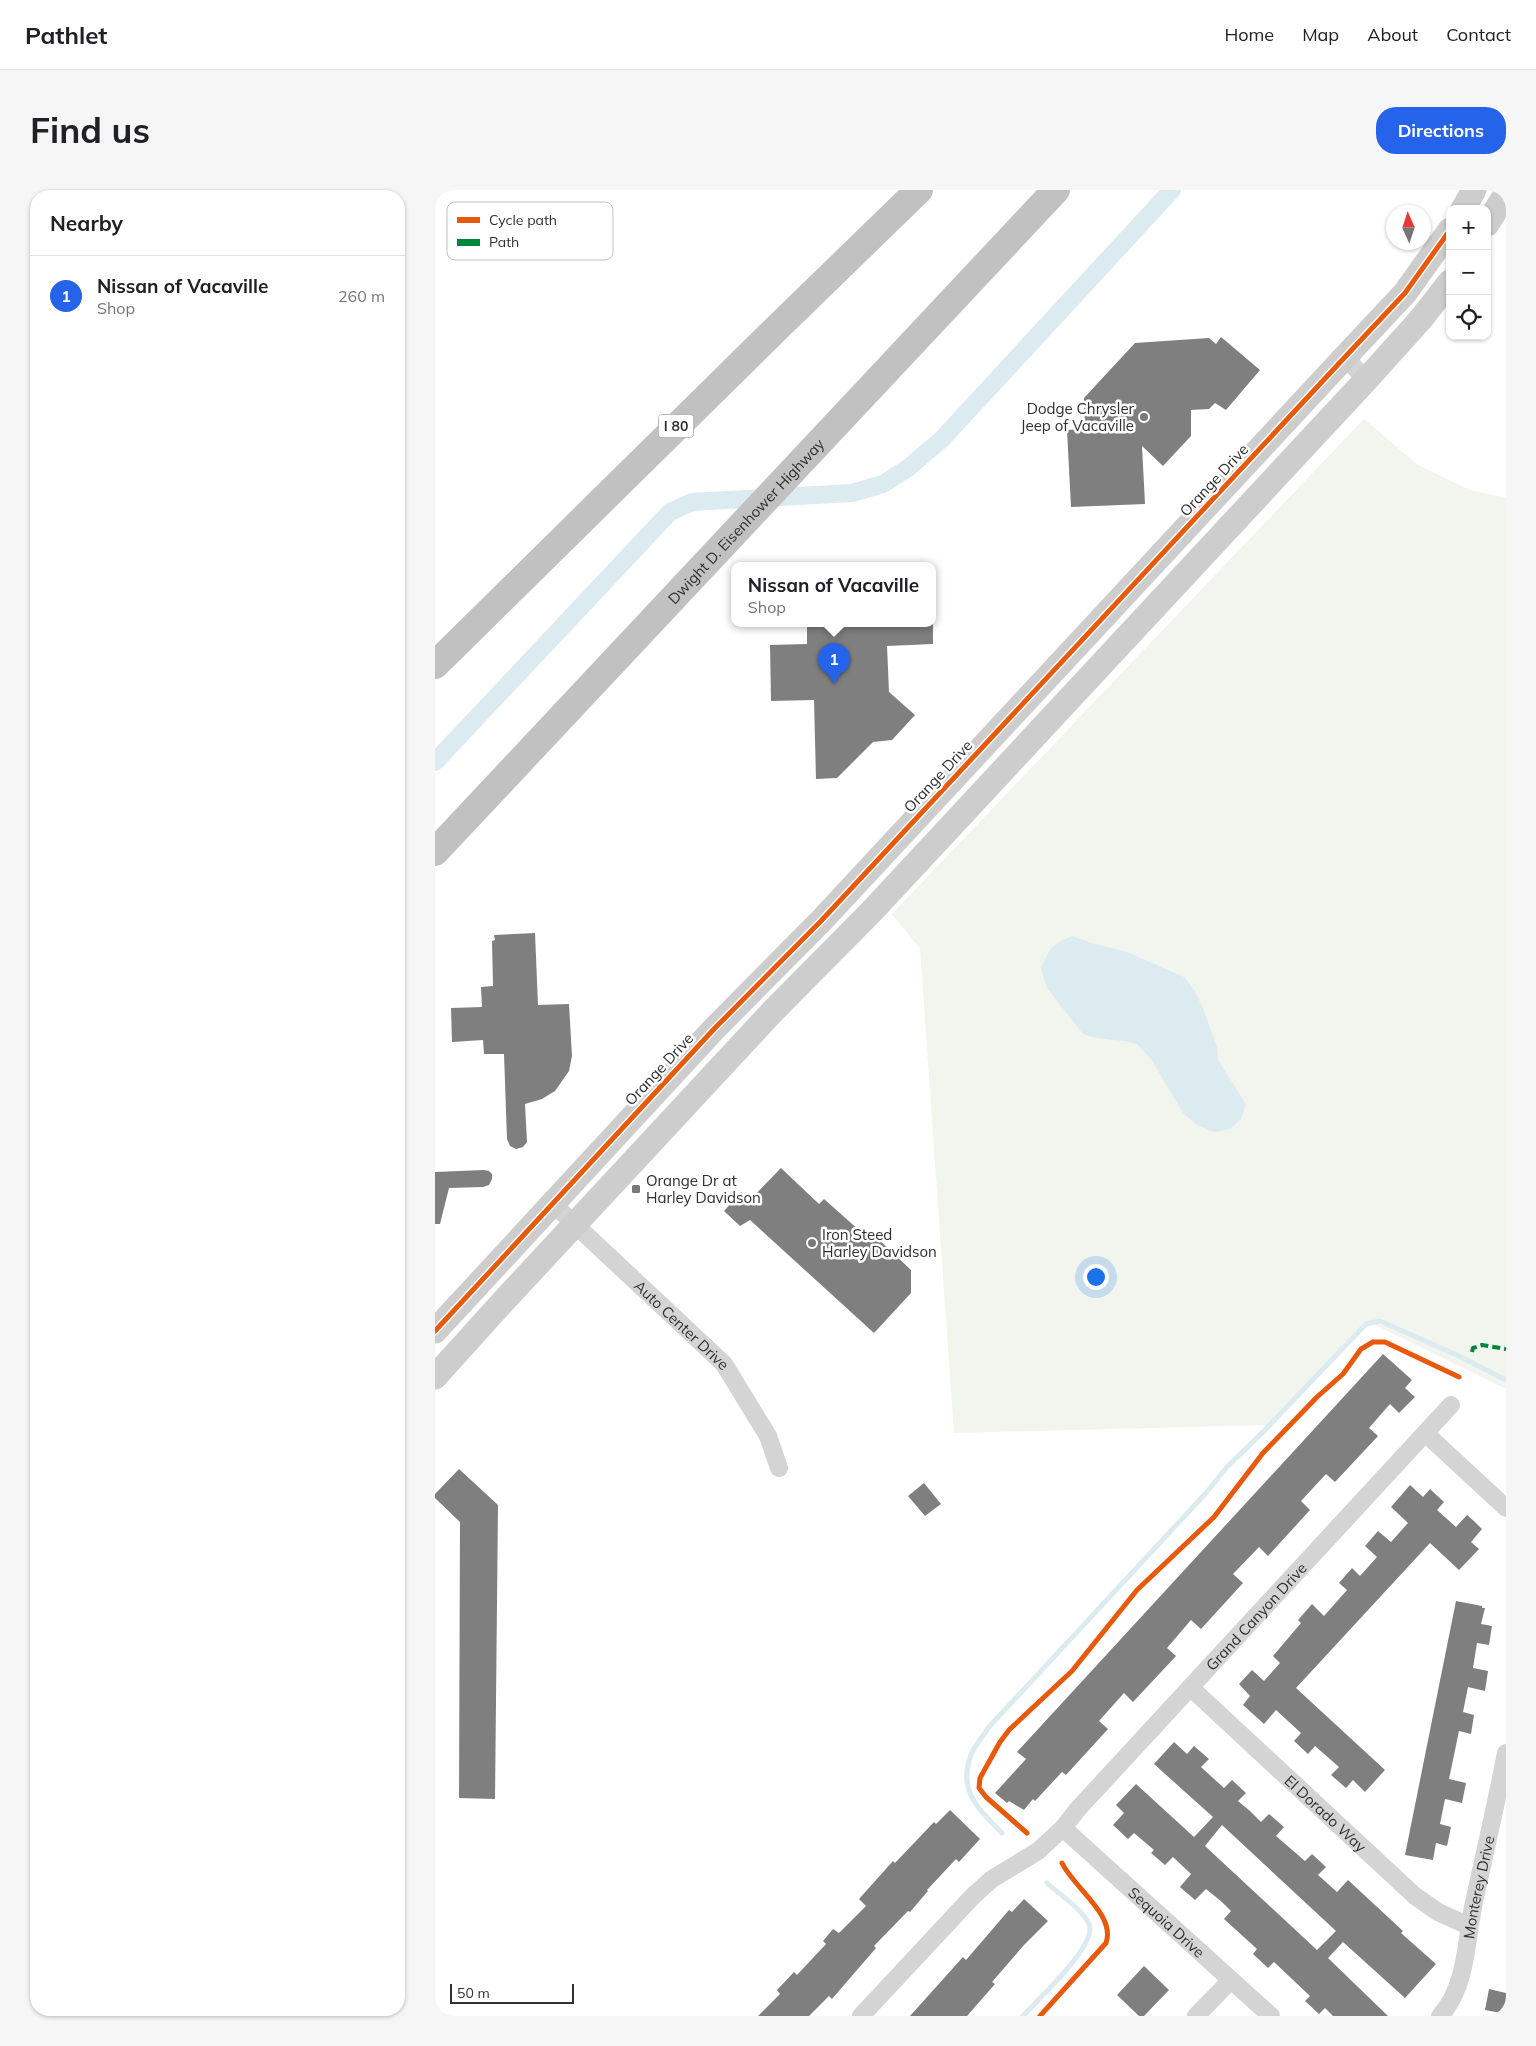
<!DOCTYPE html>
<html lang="en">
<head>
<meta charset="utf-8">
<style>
	:root { --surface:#fff; --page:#f6f6f6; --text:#202124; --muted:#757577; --line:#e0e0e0; --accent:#2563eb }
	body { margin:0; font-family:Mulish,sans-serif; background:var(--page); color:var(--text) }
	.controls { position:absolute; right:15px; top:15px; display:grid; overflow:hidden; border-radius:10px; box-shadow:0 1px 4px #0004 }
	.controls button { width:45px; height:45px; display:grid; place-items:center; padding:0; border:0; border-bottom:1px solid var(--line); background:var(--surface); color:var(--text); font:25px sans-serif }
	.compass { position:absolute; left:951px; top:15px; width:45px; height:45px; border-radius:50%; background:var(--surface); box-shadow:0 1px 4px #0004; rotate:357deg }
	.scale { position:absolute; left:15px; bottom:12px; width:124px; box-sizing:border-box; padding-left:5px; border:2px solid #2f2f2f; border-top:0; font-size:14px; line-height:18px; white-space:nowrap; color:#2f2f2f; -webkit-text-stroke:4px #fff; paint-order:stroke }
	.you { position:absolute; left:660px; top:1086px; width:18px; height:18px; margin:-12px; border:4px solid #fff; border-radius:50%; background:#1a73e8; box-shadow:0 0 0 8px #1a73e833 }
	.badge { display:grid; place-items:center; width:32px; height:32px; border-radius:50%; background:var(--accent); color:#fff; font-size:16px; font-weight:700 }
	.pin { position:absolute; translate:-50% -41px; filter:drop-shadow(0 1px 2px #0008) }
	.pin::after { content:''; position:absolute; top:26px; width:18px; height:15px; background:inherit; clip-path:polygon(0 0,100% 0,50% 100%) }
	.popup { position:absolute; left:296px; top:372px; width:205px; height:65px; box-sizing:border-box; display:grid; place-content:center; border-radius:10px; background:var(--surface); filter:drop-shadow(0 1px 4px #0005); font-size:16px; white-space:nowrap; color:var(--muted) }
	.popup b { font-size:19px; color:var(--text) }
	.popup::after { content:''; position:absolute; left:50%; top:100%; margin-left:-10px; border:10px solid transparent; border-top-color:var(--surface) }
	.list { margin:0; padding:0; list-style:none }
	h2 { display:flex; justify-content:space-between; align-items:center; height:65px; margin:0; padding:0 20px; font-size:21px }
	h2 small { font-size:16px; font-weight:400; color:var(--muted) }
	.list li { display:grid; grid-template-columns:32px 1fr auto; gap:15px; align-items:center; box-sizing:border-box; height:80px; padding:0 20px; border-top:1px solid var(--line) }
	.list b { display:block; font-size:19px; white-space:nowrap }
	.list p { margin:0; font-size:16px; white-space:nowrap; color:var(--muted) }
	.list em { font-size:16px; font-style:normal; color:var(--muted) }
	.icon { flex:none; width:28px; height:28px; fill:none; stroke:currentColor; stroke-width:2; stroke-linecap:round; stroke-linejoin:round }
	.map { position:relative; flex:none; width:1071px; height:1826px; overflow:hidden; border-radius:20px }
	header { display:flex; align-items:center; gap:30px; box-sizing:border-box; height:70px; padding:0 25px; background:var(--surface); border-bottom:1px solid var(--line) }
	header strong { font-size:24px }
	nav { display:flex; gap:28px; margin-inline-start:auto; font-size:18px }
	.intro { display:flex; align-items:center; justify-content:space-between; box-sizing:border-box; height:120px; padding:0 30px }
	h1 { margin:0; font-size:35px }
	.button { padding:12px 22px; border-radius:20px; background:var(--accent); color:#fff; font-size:18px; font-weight:700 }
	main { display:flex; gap:30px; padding:0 30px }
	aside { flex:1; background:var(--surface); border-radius:20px; box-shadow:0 1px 4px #0004 }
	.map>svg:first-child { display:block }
	.green { fill:#f2f5ed }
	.water { fill:#dbebf0 }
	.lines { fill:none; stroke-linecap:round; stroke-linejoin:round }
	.stream { stroke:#dbebf0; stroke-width:5 }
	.canal { stroke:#dbebf0; stroke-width:18 }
	.building { fill:#7f7f7f; fill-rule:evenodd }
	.street { stroke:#d4d4d4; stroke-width:18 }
	.secondary { stroke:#cdcdcd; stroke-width:25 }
	.highway { stroke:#c1c1c1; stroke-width:28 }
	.quiet { stroke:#00873e; stroke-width:4; stroke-dasharray:8 4; stroke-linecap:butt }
	.cycleway-casing { stroke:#fff; stroke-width:8 }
	.cycleway { stroke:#e8590c; stroke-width:5 }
	.poi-dot { fill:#787878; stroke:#fff; stroke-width:2 }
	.labels { text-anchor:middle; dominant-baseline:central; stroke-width:5; stroke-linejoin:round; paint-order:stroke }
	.shield { fill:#fff; stroke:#6d6d6d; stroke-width:1 }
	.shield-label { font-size:14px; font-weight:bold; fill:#2f2f2f }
	.poi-label { font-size:15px; fill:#2f2f2f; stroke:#fff; text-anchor:start }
	.street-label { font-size:15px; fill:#2f2f2f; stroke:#fff }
	.key { fill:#fff; stroke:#c1c1c1; stroke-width:1 }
	.key-label { font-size:14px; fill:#2f2f2f }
</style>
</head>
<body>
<header>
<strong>Pathlet</strong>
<nav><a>Home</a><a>Map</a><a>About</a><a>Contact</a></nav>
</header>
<div class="intro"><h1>Find us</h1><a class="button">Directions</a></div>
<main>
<aside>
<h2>Nearby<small></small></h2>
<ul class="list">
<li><span class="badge">1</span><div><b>Nissan of Vacaville</b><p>Shop</p></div><em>260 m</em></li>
</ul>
</aside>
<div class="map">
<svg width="1071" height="1826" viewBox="0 0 1071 1826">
	<rect width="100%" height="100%" fill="#fff"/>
	<path class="green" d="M929,229L983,275L1035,300L1071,308V1199L932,1131L832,1235L519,1243L485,759L457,724Z"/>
	<path class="water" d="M637,746L660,754L692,762L749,787L760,801L769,821L782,857L783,870L811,914L806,929L795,939L779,942L762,935L748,923L716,869L702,854L689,851L661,848L648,844L612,798L606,779C615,758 615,755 637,746Z"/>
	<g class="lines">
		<g class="stream">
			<path d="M567,1643C544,1619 522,1601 536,1565C539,1556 548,1547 553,1538L771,1303L792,1277L828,1242L931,1134L945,1131L1024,1166L1071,1190"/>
			<path d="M588,1826C602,1810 663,1755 654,1734C646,1718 625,1705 612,1693"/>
		</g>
		<path class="canal" d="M0,572L235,322L257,312L417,303L448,294L473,278L507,249L737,0"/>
	</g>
	<g class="building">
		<path d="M786,147L825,180L791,220L780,213L774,219L756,220V246L728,276L707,256L710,314L636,317L632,240L650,239L649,208L700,153L774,148L781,154Z"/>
		<path d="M372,433H498V454L452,456L454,502L480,525L457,550L438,552L402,588L381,589L379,510L336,511L335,455L372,454Z"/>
		<path d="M100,743L103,815L134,814L137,866L134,881L120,901L107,909L90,914L92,952L88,957L81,959L75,956L72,949L69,864H49L48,850L17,852L16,818L47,817L46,797L58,796L57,751L60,750L59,745Z"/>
		<path d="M346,978L384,1014L389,1009L434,1049L438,1044L476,1080V1103L439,1143L315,1030L305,1036L289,1021L306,1002L315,1010Z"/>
		<path d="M49,980L54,981L57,984V989L54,995L48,997L14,998L5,1034H0V982Z"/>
		<path d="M948,1164L977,1190L970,1198L980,1207L964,1223L955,1214L934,1238L943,1246L900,1292L891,1284L866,1311L875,1320L833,1366L824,1357L798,1384L808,1393L766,1439L756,1430L732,1458L741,1466L698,1512L689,1503L664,1531L673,1539L631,1585L627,1582L600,1611L598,1609L589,1620L574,1611L572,1613L560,1603L591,1569L582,1562Z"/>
		<path d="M24,1279L63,1315L60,1609L24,1608L25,1332L0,1308V1304Z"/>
		<path d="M489,1293L506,1314L490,1326L473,1306Z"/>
		<path d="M975,1295L988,1307L995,1299L1009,1312L1002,1320L1021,1337L1032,1325L1040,1332L1047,1339L1036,1352L1044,1359L1024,1380L995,1353L861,1498L950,1580L930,1602L918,1590L911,1598L896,1585L904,1577L880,1556L873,1564L859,1551L866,1543L841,1520L829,1534L808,1515L815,1506L804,1494L817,1480L829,1491L845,1473L838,1466L866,1433L863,1430L877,1414L889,1426L912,1400L904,1393L917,1378L925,1386L942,1367L930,1356L943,1341L956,1352L973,1333L956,1317Z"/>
		<path d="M1021,1411L1047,1416V1418H1050L1046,1434L1057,1436L1054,1455L1042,1453L1038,1478L1053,1481L1050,1501L1033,1497L1028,1522L1039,1525L1036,1544L1024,1541L1014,1589L1031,1593L1027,1613L1010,1609L1005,1634L1016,1637L1012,1656L1001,1653L998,1670L970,1665Z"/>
		<path d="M739,1552L752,1564L759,1556L774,1569L766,1577L778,1588L789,1598L797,1590L811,1603L803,1611L815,1621L826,1632L834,1624L849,1637L841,1646L870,1671L877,1664L891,1677L883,1685L902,1702L913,1690L968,1741L966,1743L1001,1774L970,1808L908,1752L893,1768L953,1826H898L890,1818L884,1824L870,1811L875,1806L839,1772L833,1778L818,1764L822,1759L789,1729L796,1721L787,1712L771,1699L760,1710L745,1697L756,1684L738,1667L730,1675L716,1663L719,1660L699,1643L693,1649L678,1635L689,1623L681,1615L701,1594L759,1647L778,1627L719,1574ZM787,1635L901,1741L882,1760L770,1656Z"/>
		<path d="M515,1620L545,1649L524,1672L521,1669L492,1700L493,1701L475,1722L473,1721L439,1756L441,1758L397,1809L394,1806L374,1826H323L345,1804L342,1800L359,1782L362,1785L391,1754L388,1751L398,1739L404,1743L431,1716L424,1709L458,1671L460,1673L499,1632L501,1634Z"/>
		<path d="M589,1709L613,1731L589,1755L557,1792L560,1794L532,1826H475L528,1767L531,1770L574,1720L577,1722Z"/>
		<path d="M709,1776L734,1800L709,1826H704L682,1805Z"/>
		<path d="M1054,1799L1071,1803V1824L1050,1820Z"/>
	</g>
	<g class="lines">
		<g class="street">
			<path d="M910,167L931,190"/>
			<path id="s1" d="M117,1013L289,1174L333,1246L344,1278"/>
			<path d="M990,1243L1071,1318"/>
			<path id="s2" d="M756,1498L980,1706L1003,1722L1034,1736"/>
			<path id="s3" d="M628,1638L836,1826"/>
			<path id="s4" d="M426,1826L538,1706L557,1689L603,1661L628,1638L642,1620L1016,1215"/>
			<path d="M761,1826L796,1790"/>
			<path id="s5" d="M1005,1826C1031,1798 1031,1753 1038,1717C1049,1666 1061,1615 1071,1563"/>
		</g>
		<g class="secondary">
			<path d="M1028,19L1039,0"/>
			<path d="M1052,34L1071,4"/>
			<path d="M0,1141L279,839L386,731L910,167L970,103L1015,40"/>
			<path d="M0,1187L64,1116L338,821L437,721L931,190L985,130L1015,92"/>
		</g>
		<g class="highway">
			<path d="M0,475L345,135L484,0"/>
			<path id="s6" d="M0,662L621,0"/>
		</g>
		<path class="quiet" d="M1037,1162L1038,1158L1047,1155L1071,1159"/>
		<g class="cycleway-casing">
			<g id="cycleway">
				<path d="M0,1141L279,839L386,731L910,167L970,103L1015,40"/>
				<path d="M592,1643L551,1607L544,1598L545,1588L565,1552L574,1540L637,1481L702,1400L779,1327L828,1263L882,1207L908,1184L926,1159L938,1152H950L1024,1187"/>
				<path d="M605,1826L671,1753C681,1725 639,1698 627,1673"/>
			</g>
		</g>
		<use href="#cycleway" class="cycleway"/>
	</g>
	<g class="poi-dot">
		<circle cx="709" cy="227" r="5"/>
		<rect x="196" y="994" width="10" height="10" rx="2.5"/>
		<circle cx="377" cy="1053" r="5"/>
	</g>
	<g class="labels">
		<rect class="shield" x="223.5" y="224.5" width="35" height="23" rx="4"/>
		<g class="shield-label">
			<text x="241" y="236">I 80</text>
		</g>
		<g class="poi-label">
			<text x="699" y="218" text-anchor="end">Dodge Chrysler<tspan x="699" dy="17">Jeep of Vacaville</tspan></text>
			<text x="211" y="990">Orange Dr at<tspan x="211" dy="17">Harley Davidson</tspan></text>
			<text x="387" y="1044">Iron Steed<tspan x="387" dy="17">Harley Davidson</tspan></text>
		</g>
		<g class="street-label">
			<text transform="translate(779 290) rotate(-47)">Orange Drive</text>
			<text stroke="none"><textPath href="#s6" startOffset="454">Dwight D. Eisenhower Highway</textPath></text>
			<text transform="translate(503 586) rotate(-47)">Orange Drive</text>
			<text transform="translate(224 879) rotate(-47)">Orange Drive</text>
			<text stroke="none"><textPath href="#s1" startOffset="178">Auto Center Drive</textPath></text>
			<text stroke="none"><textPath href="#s4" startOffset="564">Grand Canyon Drive</textPath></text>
			<text stroke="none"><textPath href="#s2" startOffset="184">El Dorado Way</textPath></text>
			<text stroke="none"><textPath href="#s5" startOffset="136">Monterey Drive</textPath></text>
			<text stroke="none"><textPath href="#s3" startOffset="140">Sequoia Drive</textPath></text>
		</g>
	</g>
	<rect x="12" y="12" width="166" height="58" rx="8" class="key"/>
	<rect x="22" y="27" width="23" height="6" fill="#e8590c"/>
	<rect x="22" y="49" width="23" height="7" fill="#00873e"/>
	<g class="key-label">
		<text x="54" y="35">Cycle path</text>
		<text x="54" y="57">Path</text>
	</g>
</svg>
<div class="controls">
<button>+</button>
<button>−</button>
<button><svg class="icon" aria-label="locate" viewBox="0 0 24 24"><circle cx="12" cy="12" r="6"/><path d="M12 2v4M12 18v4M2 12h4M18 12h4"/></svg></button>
</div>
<svg class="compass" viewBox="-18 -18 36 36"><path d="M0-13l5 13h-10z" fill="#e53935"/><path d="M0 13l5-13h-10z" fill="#757577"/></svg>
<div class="scale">50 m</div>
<div class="you"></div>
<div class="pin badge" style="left:399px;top:494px">1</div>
<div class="popup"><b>Nissan of Vacaville</b>Shop</div>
</div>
</main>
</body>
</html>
